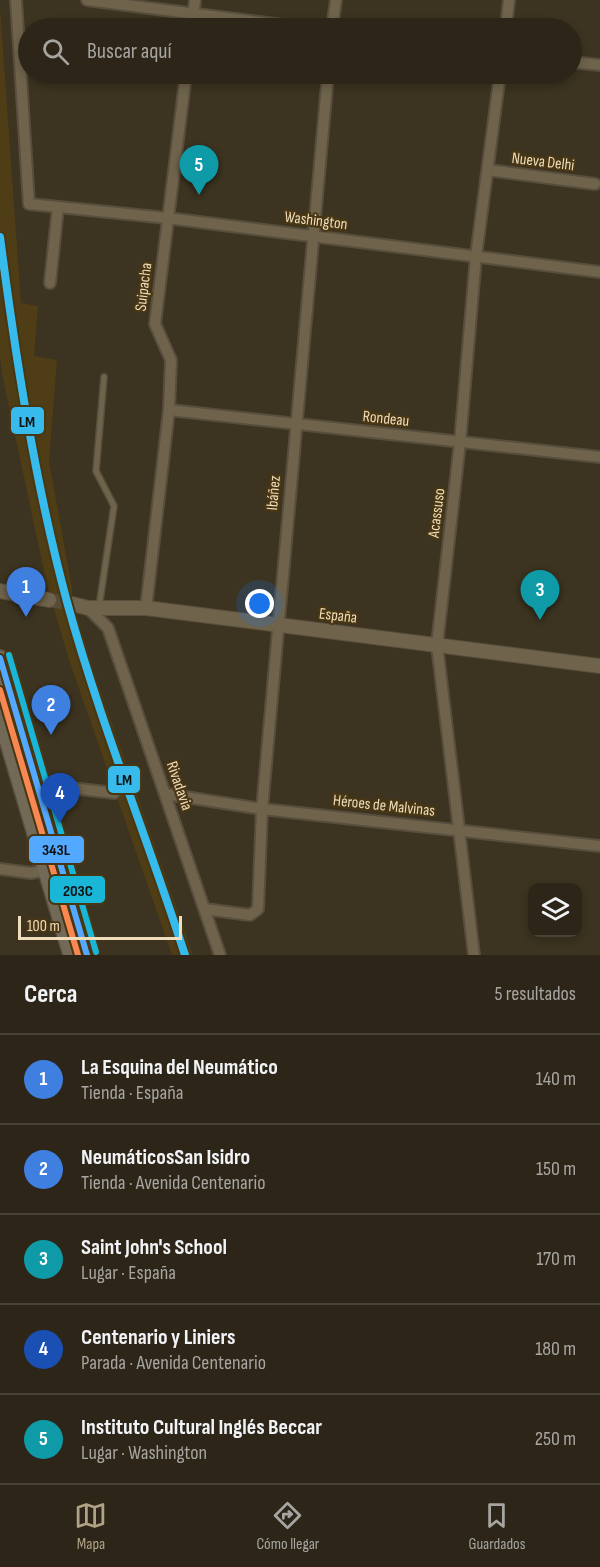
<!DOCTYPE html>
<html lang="es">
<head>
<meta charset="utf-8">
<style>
	:root { --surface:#2d2618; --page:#352e21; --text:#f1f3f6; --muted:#a7a5a2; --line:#484337; --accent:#b0a285 }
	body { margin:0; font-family:"Sofia Sans Condensed",sans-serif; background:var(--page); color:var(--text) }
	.controls { position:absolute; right:18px; bottom:18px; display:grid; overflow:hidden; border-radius:12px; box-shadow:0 3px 9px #0003 }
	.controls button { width:54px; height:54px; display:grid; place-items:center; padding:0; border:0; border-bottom:2px solid var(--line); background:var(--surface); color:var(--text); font:30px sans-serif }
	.scale { position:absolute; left:18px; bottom:15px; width:164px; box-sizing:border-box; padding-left:6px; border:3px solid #efddbc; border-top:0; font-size:16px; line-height:21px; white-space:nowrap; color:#efddbc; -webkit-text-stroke:4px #493713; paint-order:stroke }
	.you { position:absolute; left:260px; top:604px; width:21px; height:21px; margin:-15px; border:4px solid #fff; border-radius:50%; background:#1a73e8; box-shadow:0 0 0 9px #1a73e833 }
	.badge { display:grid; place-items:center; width:39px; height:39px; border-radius:50%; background:var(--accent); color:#fff; font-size:20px; font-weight:700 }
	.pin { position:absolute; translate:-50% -50px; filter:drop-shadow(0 2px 3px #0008) }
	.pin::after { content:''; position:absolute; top:32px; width:21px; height:18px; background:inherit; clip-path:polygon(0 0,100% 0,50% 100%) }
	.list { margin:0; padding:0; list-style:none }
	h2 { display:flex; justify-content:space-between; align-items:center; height:78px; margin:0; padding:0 24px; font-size:26px }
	h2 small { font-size:20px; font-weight:400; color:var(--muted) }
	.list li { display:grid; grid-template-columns:39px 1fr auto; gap:18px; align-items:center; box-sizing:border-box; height:90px; padding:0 24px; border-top:2px solid var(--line) }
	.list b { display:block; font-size:22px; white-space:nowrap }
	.list p { margin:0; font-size:20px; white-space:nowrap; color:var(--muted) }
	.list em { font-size:20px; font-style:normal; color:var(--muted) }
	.icon { flex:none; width:33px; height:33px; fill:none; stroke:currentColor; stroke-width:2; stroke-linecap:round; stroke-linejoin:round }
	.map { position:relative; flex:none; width:600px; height:955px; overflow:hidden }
	.search { position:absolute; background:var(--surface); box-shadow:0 3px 9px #0003; left:18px; right:18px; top:18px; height:66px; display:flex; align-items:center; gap:15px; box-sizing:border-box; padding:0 21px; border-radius:33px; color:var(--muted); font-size:22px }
	.sheet { height:528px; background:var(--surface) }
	nav { display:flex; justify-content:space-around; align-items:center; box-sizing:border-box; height:84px; border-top:2px solid var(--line); background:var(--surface); font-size:16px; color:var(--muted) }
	nav a { display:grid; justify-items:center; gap:3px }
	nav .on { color:var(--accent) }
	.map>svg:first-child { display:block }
	.built { fill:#4f3d16 }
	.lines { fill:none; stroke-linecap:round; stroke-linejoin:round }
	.tertiary-tunnel { stroke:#574c37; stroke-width:14; stroke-dasharray:14 7; stroke-linecap:butt }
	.service-casing { stroke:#584e3d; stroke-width:8 }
	.minor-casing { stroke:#584e3d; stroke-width:14 }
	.tertiary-casing { stroke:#584e3d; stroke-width:16 }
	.secondary-casing { stroke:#584e3d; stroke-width:18 }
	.service { stroke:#6f634b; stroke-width:5 }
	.minor { stroke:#6f634b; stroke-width:10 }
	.tertiary { stroke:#6f634b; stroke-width:14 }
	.secondary { stroke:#726957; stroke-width:15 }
	.bus-1-casing { stroke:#493713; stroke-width:10 }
	.bus-2-casing { stroke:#493713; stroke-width:10 }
	.bus-3-casing { stroke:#493713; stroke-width:10 }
	.bus-1 { stroke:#53a9ff; stroke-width:6 }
	.bus-2 { stroke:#f88751; stroke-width:6 }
	.bus-3 { stroke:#1ab6d8; stroke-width:6 }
	.rail-1-casing { stroke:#493713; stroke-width:12 }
	.rail-1 { stroke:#37bbed; stroke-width:8 }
	.labels { text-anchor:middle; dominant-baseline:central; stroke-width:4.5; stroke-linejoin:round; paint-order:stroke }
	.street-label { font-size:16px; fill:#efddbc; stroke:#493713 }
	.line-badge { stroke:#493713; stroke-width:2 }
	.pale-badge-label { font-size:16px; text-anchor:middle; font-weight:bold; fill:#111 }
</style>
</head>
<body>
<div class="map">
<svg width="600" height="955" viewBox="0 0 600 955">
	<rect width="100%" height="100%" fill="#3c3320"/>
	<path class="built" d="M0,8L21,303L38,306L34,356L57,360L49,461L72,588V609L193,955H172L69,660L47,585L3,379L0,358Z"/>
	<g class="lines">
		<path class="tertiary-tunnel" d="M49,600L72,604"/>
		<g class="service-casing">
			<path id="service" d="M99,607L114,506L96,471L104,377"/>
		</g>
		<g class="minor-casing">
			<g id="minor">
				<path d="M16,0L29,204L167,218L600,272"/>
				<path d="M87,0L306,28"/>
				<path d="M192,28L195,0"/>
				<path d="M332,28L336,0"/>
				<path d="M506,28L509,0"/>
				<path d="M572,62L600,65"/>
				<path d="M488,170L595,184"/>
				<path d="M50,283L58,207"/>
				<path d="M169,410L600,457"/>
				<path d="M88,608L108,628L220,955"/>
				<path d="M146,608L169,410L171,360L155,324L186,74"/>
				<path d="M37,784L114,793"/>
				<path d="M166,794L262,809L600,846"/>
				<path d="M0,869L31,873L53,869"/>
				<path d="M205,909L250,915L258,909L262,809L328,74"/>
				<path d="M474,955L437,645L460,442L476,256L500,74"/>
			</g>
		</g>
		<g class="tertiary-casing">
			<g id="tertiary">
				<path d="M0,591L49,600"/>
				<path d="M72,604L88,608H146L600,666"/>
			</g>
		</g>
		<g class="secondary-casing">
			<g id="secondary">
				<path d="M0,658L87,955"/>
				<path d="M0,716L71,955"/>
			</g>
		</g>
		<use href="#service" class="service"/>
		<use href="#minor" class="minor"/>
		<use href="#tertiary" class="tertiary"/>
		<use href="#secondary" class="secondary"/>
		<g class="bus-1-casing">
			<path id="bus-1" d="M0,658L87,955"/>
		</g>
		<g class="bus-2-casing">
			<path id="bus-2" d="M0,690L78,955"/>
		</g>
		<g class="bus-3-casing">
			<path id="bus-3" d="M9,655L96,952"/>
		</g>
		<use href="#bus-1" class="bus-1"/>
		<use href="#bus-2" class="bus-2"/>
		<use href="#bus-3" class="bus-3"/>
		<g class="rail-1-casing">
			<path id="rail-1" d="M0,237C16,360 35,483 67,602C100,722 147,837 185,955"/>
		</g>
		<use href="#rail-1" class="rail-1"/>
	</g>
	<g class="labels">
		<g class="street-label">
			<text transform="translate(543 162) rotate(7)">Nueva Delhi</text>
			<text transform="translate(316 221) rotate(7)">Washington</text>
			<text transform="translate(144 287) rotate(-83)">Suipacha</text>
			<text transform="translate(386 419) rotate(6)">Rondeau</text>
			<text transform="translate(274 493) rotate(-85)">Ibáñez</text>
			<text transform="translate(437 513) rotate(-83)">Acassuso</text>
			<text transform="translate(338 616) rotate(7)">España</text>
			<text transform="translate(179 786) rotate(71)">Rivadavia</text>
			<text transform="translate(384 806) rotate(6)">Héroes de Malvinas</text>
		</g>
	</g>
	<g class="line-badge">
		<rect x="10" y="406" width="35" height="29" rx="6" fill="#37bbed"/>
		<rect x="107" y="765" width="34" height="29" rx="6" fill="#37bbed"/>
		<rect x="28" y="835" width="57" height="29" rx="6" fill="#53a9ff"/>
		<rect x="49" y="875" width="57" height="29" rx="6" fill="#1ab6d8"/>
	</g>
	<g class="pale-badge-label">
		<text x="27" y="427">LM</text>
		<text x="124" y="785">LM</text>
		<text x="56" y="855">343L</text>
		<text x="78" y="896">203C</text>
	</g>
</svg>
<div class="controls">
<button><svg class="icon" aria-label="layers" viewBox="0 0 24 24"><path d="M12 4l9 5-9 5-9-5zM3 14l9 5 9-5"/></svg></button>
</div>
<div class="scale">100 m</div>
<div class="you"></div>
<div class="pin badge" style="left:26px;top:617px;background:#3f7fe0">1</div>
<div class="pin badge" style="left:51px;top:735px;background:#3f7fe0">2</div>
<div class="pin badge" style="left:540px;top:620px;background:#0f9aa8">3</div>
<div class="pin badge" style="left:60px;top:823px;background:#1a4fb4">4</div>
<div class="pin badge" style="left:199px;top:195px;background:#0f9aa8">5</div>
<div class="search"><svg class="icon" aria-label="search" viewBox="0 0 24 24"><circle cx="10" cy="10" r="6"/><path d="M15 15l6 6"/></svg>Buscar aquí</div>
</div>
<section class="sheet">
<h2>Cerca<small>5 resultados</small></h2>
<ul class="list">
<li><span class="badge" style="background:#3f7fe0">1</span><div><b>La Esquina del Neumático</b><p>Tienda · España</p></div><em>140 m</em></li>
<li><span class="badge" style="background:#3f7fe0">2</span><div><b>NeumáticosSan Isidro</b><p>Tienda · Avenida Centenario</p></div><em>150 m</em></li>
<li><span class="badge" style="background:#0f9aa8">3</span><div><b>Saint John's School</b><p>Lugar · España</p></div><em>170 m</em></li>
<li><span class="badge" style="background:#1a4fb4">4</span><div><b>Centenario y Liniers</b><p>Parada · Avenida Centenario</p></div><em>180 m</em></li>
<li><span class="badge" style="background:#0f9aa8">5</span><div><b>Instituto Cultural Inglés Beccar</b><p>Lugar · Washington</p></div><em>250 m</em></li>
</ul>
</section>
<nav>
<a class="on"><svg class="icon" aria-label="map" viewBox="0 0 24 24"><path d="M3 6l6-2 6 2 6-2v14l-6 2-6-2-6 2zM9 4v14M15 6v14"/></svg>Mapa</a>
<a><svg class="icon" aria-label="directions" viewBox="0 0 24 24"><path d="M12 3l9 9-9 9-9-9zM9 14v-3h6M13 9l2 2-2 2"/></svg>Cómo llegar</a>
<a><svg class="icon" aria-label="saved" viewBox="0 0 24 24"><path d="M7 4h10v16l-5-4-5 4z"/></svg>Guardados</a>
</nav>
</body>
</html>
